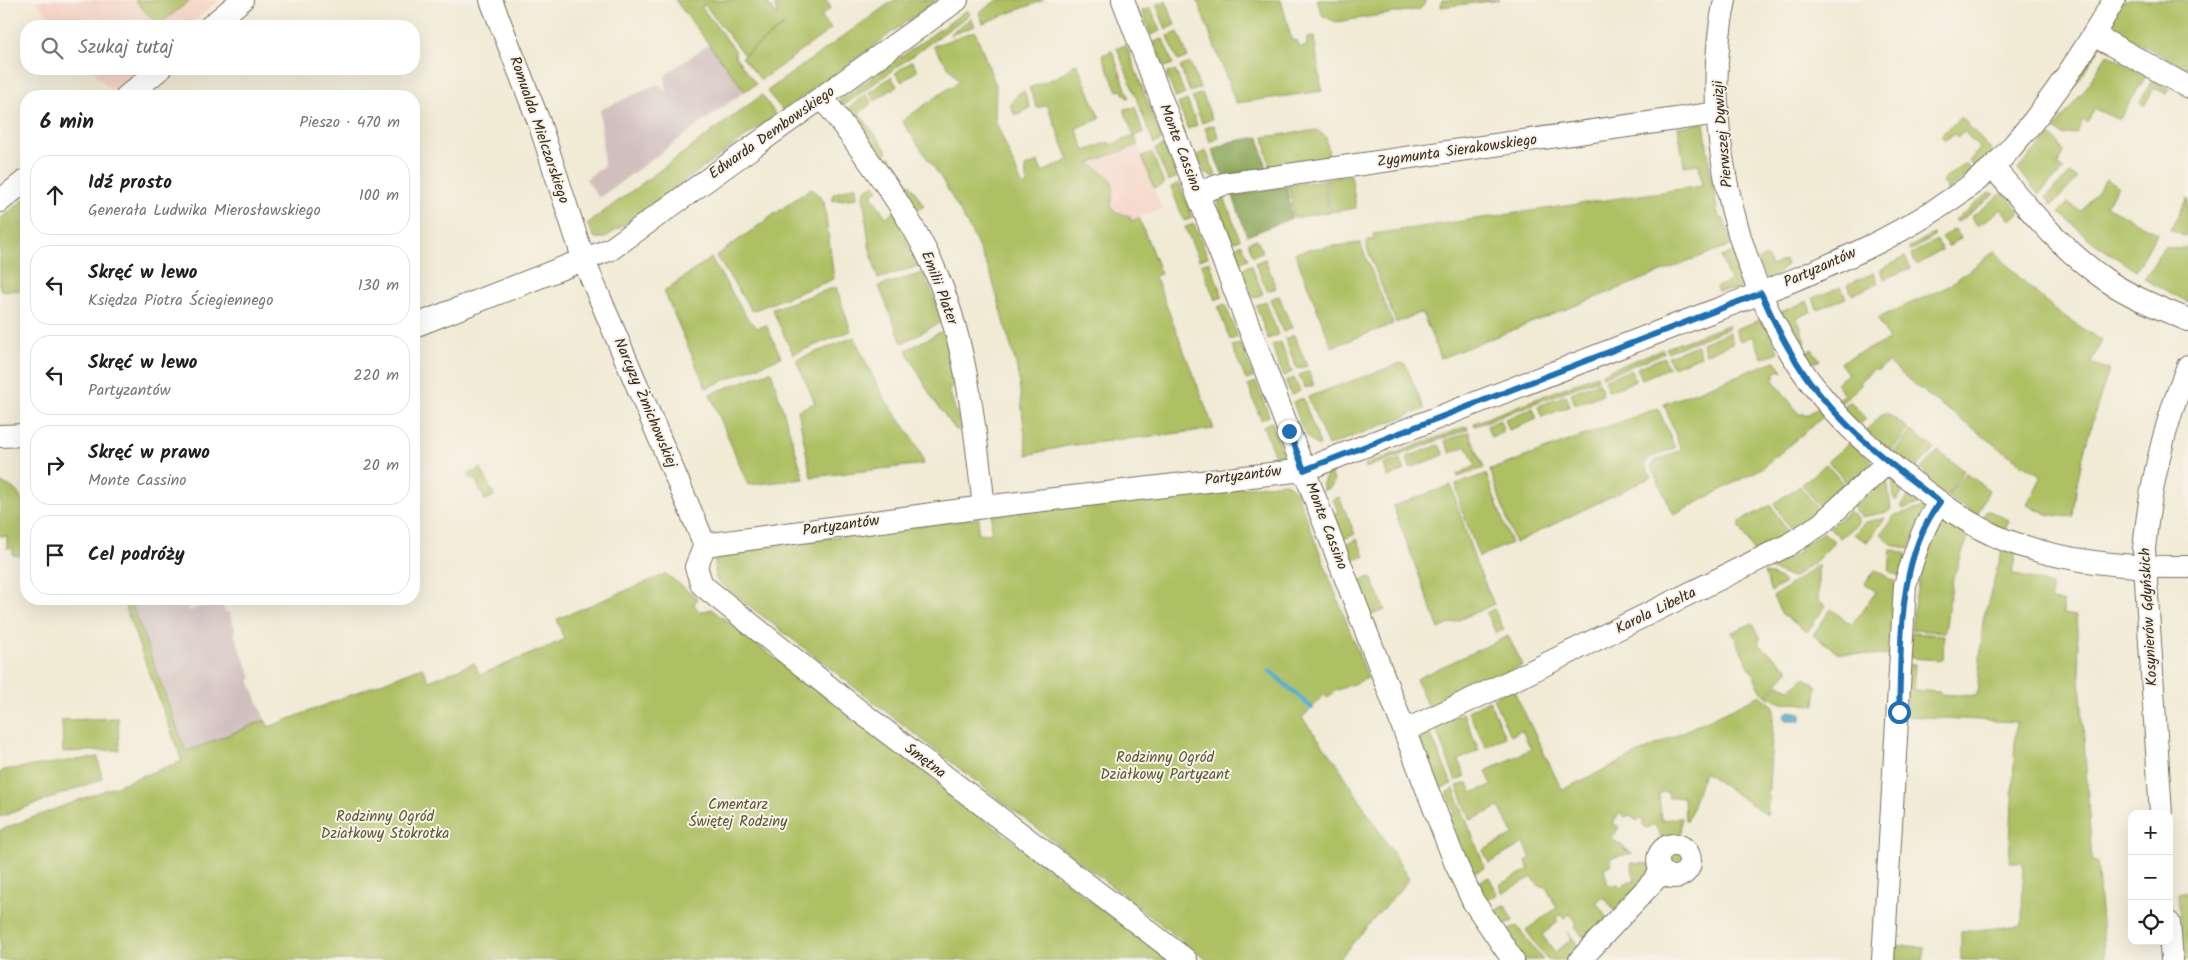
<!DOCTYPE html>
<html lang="pl">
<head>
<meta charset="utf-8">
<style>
	:root { --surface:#fff; --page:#f2f2f2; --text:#202124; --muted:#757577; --line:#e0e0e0 }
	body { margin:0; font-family:Kalam,sans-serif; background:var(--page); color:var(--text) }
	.controls { position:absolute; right:15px; bottom:15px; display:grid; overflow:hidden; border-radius:10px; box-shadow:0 5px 20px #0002 }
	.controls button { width:45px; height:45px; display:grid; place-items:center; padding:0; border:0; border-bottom:1px solid var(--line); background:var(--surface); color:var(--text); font:25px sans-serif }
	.stop { position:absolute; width:15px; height:15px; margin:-11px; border:4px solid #1f6fb2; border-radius:50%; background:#fff }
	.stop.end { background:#1f6fb2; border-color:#fff; box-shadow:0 1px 5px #0008 }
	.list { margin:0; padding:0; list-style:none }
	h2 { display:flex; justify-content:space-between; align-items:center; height:65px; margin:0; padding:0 20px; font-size:21px }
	h2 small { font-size:16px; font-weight:400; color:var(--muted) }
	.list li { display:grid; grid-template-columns:32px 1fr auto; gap:15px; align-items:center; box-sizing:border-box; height:80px; margin:0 10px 10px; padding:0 10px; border:1px solid var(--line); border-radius:20px }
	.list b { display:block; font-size:19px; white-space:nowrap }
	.list p { margin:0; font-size:16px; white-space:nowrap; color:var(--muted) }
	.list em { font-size:16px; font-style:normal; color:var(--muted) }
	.icon { flex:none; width:28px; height:28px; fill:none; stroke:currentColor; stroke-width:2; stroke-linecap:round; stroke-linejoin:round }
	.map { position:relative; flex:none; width:2188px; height:960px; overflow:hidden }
	.search { position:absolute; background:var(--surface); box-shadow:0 5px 20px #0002; left:20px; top:20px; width:400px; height:55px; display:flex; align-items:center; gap:12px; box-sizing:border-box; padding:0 18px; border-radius:20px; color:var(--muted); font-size:19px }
	.panel { position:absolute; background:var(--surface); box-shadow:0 5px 20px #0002; left:20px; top:90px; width:400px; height:515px; border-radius:20px }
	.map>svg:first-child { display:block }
	.built { fill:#f6d2c4 }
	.industrial { fill:#d1bfbe }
	.green { fill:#aec063; stroke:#747540 }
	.forest { fill:#8aa659; stroke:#62683c }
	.water { fill:#4fabcd; stroke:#456a76 }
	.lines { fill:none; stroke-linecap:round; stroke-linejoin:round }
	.stream { stroke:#4fabcd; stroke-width:4.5 }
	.minor-casing { stroke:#7b6d5e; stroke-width:24 }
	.minor { stroke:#fff; stroke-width:22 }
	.route { stroke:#1f6fb2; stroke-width:6 }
	.labels { text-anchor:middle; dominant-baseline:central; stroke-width:4; stroke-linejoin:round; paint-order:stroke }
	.street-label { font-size:15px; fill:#3b2a1e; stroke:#f7f3e8 }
	.park-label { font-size:15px; fill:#5e5733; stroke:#f7f3e8 }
</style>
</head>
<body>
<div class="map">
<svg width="2188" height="960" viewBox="0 0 2188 960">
	<rect width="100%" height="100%" fill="#f7f3e8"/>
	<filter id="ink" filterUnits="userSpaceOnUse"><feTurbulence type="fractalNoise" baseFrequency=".02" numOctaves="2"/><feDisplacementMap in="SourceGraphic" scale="10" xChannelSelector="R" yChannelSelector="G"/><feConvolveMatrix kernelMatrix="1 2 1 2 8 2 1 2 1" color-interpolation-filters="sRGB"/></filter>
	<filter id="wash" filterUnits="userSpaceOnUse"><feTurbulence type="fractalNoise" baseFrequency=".0096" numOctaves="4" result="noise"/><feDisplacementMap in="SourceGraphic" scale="20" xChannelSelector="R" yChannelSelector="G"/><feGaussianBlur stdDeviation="1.12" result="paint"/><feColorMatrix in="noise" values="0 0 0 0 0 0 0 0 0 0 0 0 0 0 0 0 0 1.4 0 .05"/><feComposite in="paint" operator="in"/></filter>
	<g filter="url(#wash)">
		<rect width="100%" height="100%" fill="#f1ead5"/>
		<g class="built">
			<path d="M36,0H219L188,26H57Z"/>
			<path d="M92,69H138L113,90L107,87Z"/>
			<path d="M1138,145L1162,209L1054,247L1027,185Z"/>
		</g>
		<g class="industrial">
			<path d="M709,44L745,91L599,198L586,179L604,166L600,110L658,84L667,94L665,75Z"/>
			<path d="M122,599H184L189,611L220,600L225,612L229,613L235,629L234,634L252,678L249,680L268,727L182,761Z"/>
		</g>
		<g class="green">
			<path d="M135,0H190L158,26Z"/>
			<path d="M675,0H774L767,3L778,17L775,5L787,0H826L831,8L821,16L831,29L761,80L742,57L784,25L744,55L704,4L702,8L735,50V56L756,84L745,91Z"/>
			<path d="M894,0H937L783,111L767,91Z"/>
			<path d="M997,0H1044L983,23L979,13Z"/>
			<path d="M1197,0H1281L1292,41L1297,40L1299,47L1307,46V38L1314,37L1322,91L1236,103Z"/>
			<path d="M1317,0H1425L1426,2L1420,9L1336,22L1323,16Z"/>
			<path d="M1442,0H1499L1441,7Z"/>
			<path d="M2121,0H2188V69L2109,27Z"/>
			<path d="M1166,1L1175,25L1166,29L1156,5Z"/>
			<path d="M1151,8L1160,31L1151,35L1142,11Z"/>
			<path d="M967,10L970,14L843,106L839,101Z"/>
			<path d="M971,18L975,26L950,35V34Z"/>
			<path d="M975,31L996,86L995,120L1023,187L1027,185L1025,167L1038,162L1042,172L1069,160L1047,105L1037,108L1029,88L1057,77L1077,63L1100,119L1076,128L1085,151L1109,142L1110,145L1134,136L1124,109L1135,107L1143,132L1134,136L1138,145L1089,163C1113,181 1116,175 1111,207L1116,213L1130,216L1131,221L1139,218L1161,274L1155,276L1214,429L1066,446L1027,455L1018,372L991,275L971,231L943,181L902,121L959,81L933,46Z"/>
			<path d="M1178,32L1188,57L1178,61L1168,36Z"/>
			<path d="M1163,39L1173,64L1164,67L1154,42Z"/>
			<path d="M1126,45L1162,140L1154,144L1117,48Z"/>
			<path d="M2095,49L2098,51L2076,85L2047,123L2043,120Z"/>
			<path d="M1112,51L1129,97L1127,98L1122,90L1117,91L1102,55Z"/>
			<path d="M2107,54L2146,76L2119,120L2095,109L2087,122L2083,120L2076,133L2063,135L2054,129L2086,88Z"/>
			<path d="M912,61L918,70L902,82L895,73Z"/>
			<path d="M1190,63L1200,88L1190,92L1180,67Z"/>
			<path d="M1175,70L1185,94L1176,98L1166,74Z"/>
			<path d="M891,77L897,86L875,101L869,92Z"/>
			<path d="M2152,80L2169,89L2166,94L2154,88L2144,106L2140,102Z"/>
			<path d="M1024,91L1030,108L1018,115L1014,114L1010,104L1019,93Z"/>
			<path d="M1202,93L1212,119L1202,123L1192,97Z"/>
			<path d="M866,94L872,103L859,113L888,152L878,159L845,111Z"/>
			<path d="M762,95L776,115L621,227L604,238H595L587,224Z"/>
			<path d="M1187,100L1197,125L1188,129L1178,104Z"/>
			<path d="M1961,117L1993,152L1975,168L1969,161L1980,149L1964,131L1957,137L1954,134L1945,140L1941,135Z"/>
			<path d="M1704,123L1711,177L1719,219L1723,218L1733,244L1441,358L1423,315L1419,313L1396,323L1367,248L1366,241L1374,239L1373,234L1702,186L1699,164L1684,166L1678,127Z"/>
			<path d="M1214,125L1219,138L1210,142L1205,128Z"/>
			<path d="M1317,130L1326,137L1330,161L1270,169L1264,137Z"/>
			<path d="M2049,136L2058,142L2064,153L2057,166L2064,170L2038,194L2018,169Z"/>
			<path d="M1164,145L1177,177L1168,181L1155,149Z"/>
			<path d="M1206,151L1216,175L1215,177L1204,172L1197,155Z"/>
			<path d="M1152,153L1164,184L1154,188L1142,156Z"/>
			<path d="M890,156L908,182L899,188L882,163Z"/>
			<path d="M1965,163L1972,171L1948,191L1942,181Z"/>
			<path d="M2070,174L2078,178L2052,205L2046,197Z"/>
			<path d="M1351,175L1356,208L1330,212L1326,179Z"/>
			<path d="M2106,179L2118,186L2106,206L2157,233L2136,271L2093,242L2059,212L2068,203L2082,211Z"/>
			<path d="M1324,180L1328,212L1294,218L1289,185Z"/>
			<path d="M1179,183L1192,218L1184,221L1171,187Z"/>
			<path d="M874,184L878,190L871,195L886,217L896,211L910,236L906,240L921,265L878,279L869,245L863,194L866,189Z"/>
			<path d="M910,184L924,206L914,212L901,191Z"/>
			<path d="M856,186L857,198L833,201V194Z"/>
			<path d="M811,188L824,201L834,279L752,311L716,256Z"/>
			<path d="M2004,192L2020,213L2010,220L2001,209L1978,226L1971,217Z"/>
			<path d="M1989,193L1995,194L1958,222L1955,220Z"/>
			<path d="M1224,197L1240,239L1232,242L1218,207L1220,198Z"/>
			<path d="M26,198V291L0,290V219Z"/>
			<path d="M2188,198V234L2184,236L2170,230Z"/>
			<path d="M1194,224L1208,257L1199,260L1185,227Z"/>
			<path d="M1955,229L1961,238L1948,247L1942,237Z"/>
			<path d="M1933,234L1934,237L1910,251L1909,248Z"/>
			<path d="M1257,239L1262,252L1253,256L1248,242Z"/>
			<path d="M1937,240L1942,250L1917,265L1911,254Z"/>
			<path d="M1360,243L1393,324L1332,347L1295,253L1309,249Z"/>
			<path d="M1242,244L1248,259L1240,263L1234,248Z"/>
			<path d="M2165,246L2179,249L2188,247V302L2144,279Z"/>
			<path d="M1736,251L1746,286L1740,290L1718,291L1716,287L1730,281L1721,257Z"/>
			<path d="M1995,251C2026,287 2060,317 2102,340L2091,363L2109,370C2093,418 2077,466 2073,517L2050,515L2027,505L2042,476C2016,462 1994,443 1970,426C1942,405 1914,387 1889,362L1876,371L1874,369L1859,382L1861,385L1839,405L1836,401L1844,395L1836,383L1848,374L1840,363L1856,354L1889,340L1878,318L1947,287Z"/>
			<path d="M1767,256L1771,266L1785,260L1787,264L1774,277L1767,279L1757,260Z"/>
			<path d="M1905,257L1911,268L1884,279L1880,270Z"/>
			<path d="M711,258L747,318L758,328L766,325L781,357L706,388L664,291Z"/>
			<path d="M1265,259L1276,288L1267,291L1255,263Z"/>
			<path d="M1209,261L1223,297L1215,300L1201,264Z"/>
			<path d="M1251,265L1263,294L1253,298L1241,269Z"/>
			<path d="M923,273L945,320L902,343L879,286Z"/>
			<path d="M1874,273L1878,283L1852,295L1848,284Z"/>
			<path d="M836,287L851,331L793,354L772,309Z"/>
			<path d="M1841,287L1846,298L1817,309L1813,298Z"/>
			<path d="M1279,296L1292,328L1283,332L1270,299Z"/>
			<path d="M1266,301L1278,335L1268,339L1256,305Z"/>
			<path d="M1807,301L1811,312L1797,318L1806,342L1797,346L1781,312Z"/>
			<path d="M1225,304L1238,337L1230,340L1218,307Z"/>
			<path d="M1763,319L1779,352L1762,358L1753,336L1740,341L1735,329Z"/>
			<path d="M1728,325L1729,328L1667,352L1666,348Z"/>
			<path d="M946,329L960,381L949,389L961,429L956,430L932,398L906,350Z"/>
			<path d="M1729,332L1733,343L1706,354L1702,343Z"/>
			<path d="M1294,335L1307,366L1297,369L1285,339Z"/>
			<path d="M854,337C863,355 871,375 881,392C893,414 920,442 924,464L811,477L798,410L815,403L796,360Z"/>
			<path d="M1281,342L1292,372L1283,376L1272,345Z"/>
			<path d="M1240,343L1254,377L1246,380L1232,346Z"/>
			<path d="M1697,345L1701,356L1672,367L1668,356Z"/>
			<path d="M1663,349L1664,353L1603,377L1602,373Z"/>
			<path d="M1812,349L1820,360L1808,365L1802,355Z"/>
			<path d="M1664,357L1668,368L1642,379L1637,368Z"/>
			<path d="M1775,361L1783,372L1779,370L1774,374L1776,377L1773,380L1800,415L1803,413L1806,416L1818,407L1823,414V417L1762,468L1674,515L1651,467L1655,461L1681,450L1664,404Z"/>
			<path d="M1401,363L1406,365L1424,409L1328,446L1308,397Z"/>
			<path d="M1631,370L1635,381L1609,391L1604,380Z"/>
			<path d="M771,371L804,479L748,485L710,394Z"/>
			<path d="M1308,371L1314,385L1305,388L1299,375Z"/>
			<path d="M1597,375L1598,379L1475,426L1474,423Z"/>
			<path d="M1294,378L1300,391L1291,395L1285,381Z"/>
			<path d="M1256,382L1269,416L1261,420L1248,385Z"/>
			<path d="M1599,382L1603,394L1575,405L1571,393Z"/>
			<path d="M1566,395L1570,406L1542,417L1538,406Z"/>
			<path d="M1303,398L1320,445L1319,446C1303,440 1299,417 1293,402Z"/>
			<path d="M1850,401L1866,419L1859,425L1842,408Z"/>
			<path d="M1533,408L1537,419L1509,430L1505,419Z"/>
			<path d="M1658,408L1675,448L1649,458L1645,464L1651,477L1515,543L1490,470Z"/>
			<path d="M1885,412L1909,429L1892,451L1866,430Z"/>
			<path d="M1500,420L1504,432L1491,437L1487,426Z"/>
			<path d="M1272,422L1282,451L1280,460L1274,454L1263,426Z"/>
			<path d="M1467,426L1468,429L1366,468L1365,465Z"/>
			<path d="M1911,431L1935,449L1913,471L1893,454Z"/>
			<path d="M1469,432L1484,468L1458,477L1457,474L1476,466L1467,446L1450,453L1445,441Z"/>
			<path d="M1850,442L1873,462L1850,487L1828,461Z"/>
			<path d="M1439,445L1444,455L1410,468L1407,457Z"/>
			<path d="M1938,451L1964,471L1946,496L1923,480L1926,473L1921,469Z"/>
			<path d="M1400,459L1405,470L1388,477L1384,465Z"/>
			<path d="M1826,464L1848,489L1822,511L1802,484Z"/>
			<path d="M481,468L494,496L485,500L476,481L467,475Z"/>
			<path d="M1329,470L1334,481L1332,486L1323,491V483Z"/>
			<path d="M1966,473L1989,490L1977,515L1947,496Z"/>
			<path d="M1486,474L1511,543L1479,557L1461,508L1456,484Z"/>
			<path d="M1887,478L1891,509L1888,512L1861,517L1853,507Z"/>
			<path d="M1892,478L1906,488L1896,501L1894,499Z"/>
			<path d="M0,483C33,489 24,529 24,553L21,556L13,555V548H7V536H0Z"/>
			<path d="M1285,483L1290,485L1296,491L1368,678L1335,691L1328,698L1324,695L1302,718L1334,759L1409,879L1338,960H1207L716,580L714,553L979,518L978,533L991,534L992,515Z"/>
			<path d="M1451,485L1475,561L1494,604L1439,629L1393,506Z"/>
			<path d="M1800,486L1820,513L1792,533L1774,503Z"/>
			<path d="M1912,492L1923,503L1903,509L1901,507Z"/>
			<path d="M1339,497L1355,534L1342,540L1331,515L1338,512L1333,499Z"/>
			<path d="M1771,505L1788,534L1754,552L1739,525L1741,521Z"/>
			<path d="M1926,507L1909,549L1892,544L1881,534L1895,515Z"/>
			<path d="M1987,510L2009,520L2005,530L1982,519Z"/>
			<path d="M1850,511L1858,519V523L1840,538L1829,527Z"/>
			<path d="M1942,516L1970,532L1953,578L1945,632L1911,630C1916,585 1923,557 1942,516Z"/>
			<path d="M1885,518L1867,542L1853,534L1865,522Z"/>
			<path d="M1823,532L1835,542L1817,560L1792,578L1765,567L1785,556L1787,560L1800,552L1799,548Z"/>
			<path d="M1357,539L1365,556L1350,562L1344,545Z"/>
			<path d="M2003,548L2016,552L2012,573L2051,585L2052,600L2063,602V614L2076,616L2092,862H2097L2105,960H1961V932L2022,925L2023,863H2009L2016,722L1906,716L1909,664H1915L1913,690L1940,692V694L1977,696L1983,620Z"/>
			<path d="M1891,549L1907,554L1901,577L1889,571Z"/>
			<path d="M1818,565V600L1826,606L1807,632L1782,614L1773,597Z"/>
			<path d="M1876,570L1900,585L1894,656L1839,653L1813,635L1831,609L1852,625L1876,592L1865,583Z"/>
			<path d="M1764,572L1783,580L1785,583L1771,592Z"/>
			<path d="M666,574L697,598L694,605L700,612L711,609L1168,960H0V830L182,761L122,599H130L186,752L265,720L269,727L422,667L429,681L474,663L480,675L564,640L557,619Z"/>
			<path d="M1371,577L1385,610L1371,615L1358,581Z"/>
			<path d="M1494,609L1504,630L1496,633L1486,613Z"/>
			<path d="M1753,623L1761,639L1758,641L1761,646L1789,669L1767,696L1761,691L1732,632Z"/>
			<path d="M1911,633L1944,635L1943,660L1910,658Z"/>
			<path d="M1508,636L1523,665L1429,710L1416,679Z"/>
			<path d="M1805,678L1817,686L1815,705L1782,702L1768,697L1779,684L1790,689Z"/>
			<path d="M1513,689L1562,790L1760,695L1774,706L1767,815L1704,772L1688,820H1685L1684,797L1669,798L1668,792L1659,793L1661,820L1681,818L1680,837L1663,840L1654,824L1647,828L1642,824L1644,821L1640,818L1637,821L1629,815L1626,817L1620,813L1613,823L1619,827L1612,839L1629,851L1623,850L1633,853L1610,858L1612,865L1604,868L1608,886L1618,884L1623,888L1625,883L1635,881L1631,863L1651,864L1652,873L1615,911L1604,897L1596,902L1608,919L1586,941L1574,926L1577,923L1570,914L1564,918L1561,914L1556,918L1558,922L1542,935L1555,952L1571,940L1567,931L1580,948L1568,960H1547L1526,930L1557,908L1546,887L1538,885L1532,877L1503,893L1499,885L1529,870L1526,861L1531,858L1524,843L1489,863L1483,850L1514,835L1499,807L1471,820L1457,786L1468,783L1472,793L1492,785L1486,771L1531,749L1522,730L1512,735L1509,733L1493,698Z"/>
			<path d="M1489,700L1505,737L1486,747L1468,711Z"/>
			<path d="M1463,713L1479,750L1459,760L1465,776L1456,781L1435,727Z"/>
			<path d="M118,718L119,750L63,752L62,720Z"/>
			<path d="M1428,728L1452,784L1438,789L1419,738L1420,733Z"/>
			<path d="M98,757L102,779L0,817V773L3,770Z"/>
			<path d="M1454,789L1485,868L1471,874L1449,815L1455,813L1447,792Z"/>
			<circle cx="1675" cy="861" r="10"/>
			<path d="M1489,877L1498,895L1485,901L1476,883Z"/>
			<path d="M2188,892V960H2183L2178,894Z"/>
			<path d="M1505,906L1513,921L1499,926L1491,912Z"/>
			<path d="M1517,926L1543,960H1523L1504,933Z"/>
			<path d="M1892,945L1925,947L1923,960H1892Z"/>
		</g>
		<g class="forest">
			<path d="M1259,137L1267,171L1223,176L1212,150L1230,142Z"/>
			<path d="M1287,186L1292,218L1247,236L1233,196Z"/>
		</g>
		<path class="water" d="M1789,711L1801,713V720H1786L1784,715Z"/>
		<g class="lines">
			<path class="stream" d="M1270,671L1312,708"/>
		</g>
	</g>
	<g filter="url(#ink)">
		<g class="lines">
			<g class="minor-casing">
				<g id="minor">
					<path d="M491,0L539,122L584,261L705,545"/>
					<path d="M1123,0L1455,862L1473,901L1513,960"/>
					<path d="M1725,0C1697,128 1740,298 1823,398C1849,430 1881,457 1913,482C1941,504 1972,527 2005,540C2063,562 2126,568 2188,567"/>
					<path d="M211,26L242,0"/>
					<path d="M2094,35L2188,87"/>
					<path d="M127,96L160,69"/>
					<path d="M823,98C865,156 912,213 939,280C968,352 975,431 984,507"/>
					<path d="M1993,167C2028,208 2061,249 2106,280C2131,297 2160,308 2188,320"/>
					<path d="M1197,193L1224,184L1718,113"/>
					<path d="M0,201L26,180"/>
					<path d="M414,326L611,249L957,0"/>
					<path d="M0,436L26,435"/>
					<path d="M705,545L984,507L1304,470L1334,458C1447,414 1560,370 1674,326C1783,284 1904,245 1994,166C2004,157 2013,145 2022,135C2057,93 2087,47 2114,0"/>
					<path d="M705,545L696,567L702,585L854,707L1186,960"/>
					<path d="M1406,730L1530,672L1788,545L1821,524L1888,462"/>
					<path d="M2161,814L2144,549C2150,485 2164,425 2188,366"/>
					<circle cx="1674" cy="861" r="16"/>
					<path d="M2169,923L2172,960"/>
					<path d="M1580,960L1662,872"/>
					<path d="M1883,960L1905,585C1914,557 1922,526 1940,502"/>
				</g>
			</g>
			<use href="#minor" class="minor"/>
		</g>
	</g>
	<g class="lines" filter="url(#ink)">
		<path class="route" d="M1289,431L1304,470L1761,293C1770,312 1779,333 1790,351C1825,414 1884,460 1940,502C1896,561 1902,642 1899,712"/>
	</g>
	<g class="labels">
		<g class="street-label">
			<text transform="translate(539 130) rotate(71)">Romualda Mielczarskiego</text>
			<text transform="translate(772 133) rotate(-35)">Edwarda Dembowskiego</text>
			<text transform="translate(1723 134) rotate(-95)">Pierwszej Dywizji</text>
			<text transform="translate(1180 148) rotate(69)">Monte Cassino</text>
			<text transform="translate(1457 151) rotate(-8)">Zygmunta Sierakowskiego</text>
			<text transform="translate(1820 268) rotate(-24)">Partyzantów</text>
			<text transform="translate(939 288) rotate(69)">Emilii Plater</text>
			<text transform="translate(645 403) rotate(67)">Narcyzy Żmichowskiej</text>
			<text transform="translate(1243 476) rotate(-7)">Partyzantów</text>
			<text transform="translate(841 526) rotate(-8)">Partyzantów</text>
			<text transform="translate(1326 526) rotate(69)">Monte Cassino</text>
			<text transform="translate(1656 611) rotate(-26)">Karola Libelta</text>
			<text transform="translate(2149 617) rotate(-93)">Kosynierów Gdyńskich</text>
			<text transform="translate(925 761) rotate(37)">Smętna</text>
		</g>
		<g class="park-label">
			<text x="1165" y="758">Rodzinny Ogród<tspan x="1165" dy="17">Działkowy Partyzant</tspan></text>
			<text x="738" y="805">Cmentarz<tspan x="738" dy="17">Świętej Rodziny</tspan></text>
			<text x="385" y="817">Rodzinny Ogród<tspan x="385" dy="17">Działkowy Stokrotka</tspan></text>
		</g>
	</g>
</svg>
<div class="controls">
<button>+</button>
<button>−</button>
<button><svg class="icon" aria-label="locate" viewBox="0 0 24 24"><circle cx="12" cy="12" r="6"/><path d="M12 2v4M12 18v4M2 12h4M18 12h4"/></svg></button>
</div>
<div class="stop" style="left:1899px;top:712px"></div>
<div class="stop end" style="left:1289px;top:431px"></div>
<div class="search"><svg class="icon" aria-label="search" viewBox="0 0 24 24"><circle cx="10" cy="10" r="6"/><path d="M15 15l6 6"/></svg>Szukaj tutaj</div>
<section class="panel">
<h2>6 min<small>Pieszo · 470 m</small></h2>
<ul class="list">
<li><svg class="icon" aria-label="ahead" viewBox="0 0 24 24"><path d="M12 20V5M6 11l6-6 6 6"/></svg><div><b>Idź prosto</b><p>Generała Ludwika Mierosławskiego</p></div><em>100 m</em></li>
<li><svg class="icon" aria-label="left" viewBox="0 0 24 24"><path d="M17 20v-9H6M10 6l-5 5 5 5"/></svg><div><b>Skręć w lewo</b><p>Księdza Piotra Ściegiennego</p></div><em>130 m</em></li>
<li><svg class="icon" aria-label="left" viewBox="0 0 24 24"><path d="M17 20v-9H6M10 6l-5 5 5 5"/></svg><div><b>Skręć w lewo</b><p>Partyzantów</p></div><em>220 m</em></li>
<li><svg class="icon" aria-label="right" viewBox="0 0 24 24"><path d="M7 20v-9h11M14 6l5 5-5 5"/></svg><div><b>Skręć w prawo</b><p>Monte Cassino</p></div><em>20 m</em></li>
<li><svg class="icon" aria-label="arrive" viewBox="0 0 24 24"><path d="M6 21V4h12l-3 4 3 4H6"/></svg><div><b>Cel podróży</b></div></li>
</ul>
</section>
</div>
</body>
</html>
